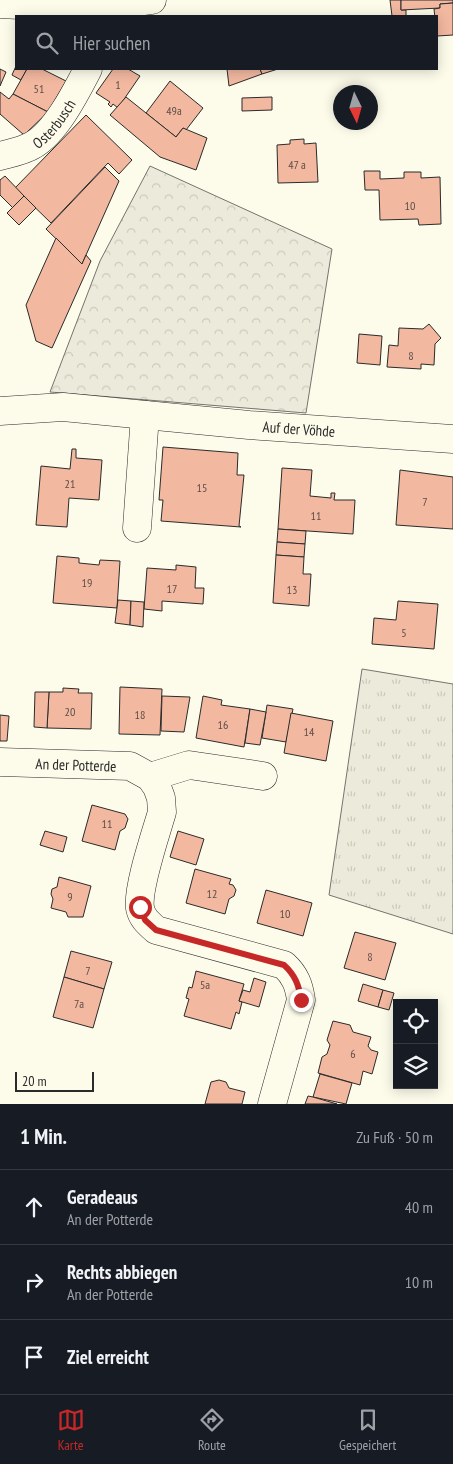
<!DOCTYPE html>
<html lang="de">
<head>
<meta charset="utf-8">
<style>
	:root { --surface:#171b24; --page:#20242c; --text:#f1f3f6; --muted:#9ea1a6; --line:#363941; --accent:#c62828 }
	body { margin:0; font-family:"PT Sans Narrow",sans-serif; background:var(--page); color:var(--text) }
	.controls { position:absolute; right:15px; bottom:15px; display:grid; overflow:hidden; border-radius:0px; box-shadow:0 2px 12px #0003 }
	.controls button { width:45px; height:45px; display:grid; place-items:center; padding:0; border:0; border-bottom:1px solid var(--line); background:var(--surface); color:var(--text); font:25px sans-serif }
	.compass { position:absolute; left:333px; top:85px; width:45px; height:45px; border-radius:50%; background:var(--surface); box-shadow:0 2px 12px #0003; rotate:175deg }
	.scale { position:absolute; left:15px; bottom:12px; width:79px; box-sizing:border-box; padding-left:5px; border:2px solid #2b2b2b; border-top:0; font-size:14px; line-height:18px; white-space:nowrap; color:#2b2b2b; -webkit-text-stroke:4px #fdfbea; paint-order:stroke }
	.stop { position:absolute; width:15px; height:15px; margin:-11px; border:4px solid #c62828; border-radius:50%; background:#fff }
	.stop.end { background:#c62828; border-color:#fff; box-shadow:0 1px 5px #0008 }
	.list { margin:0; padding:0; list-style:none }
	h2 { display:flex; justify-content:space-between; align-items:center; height:65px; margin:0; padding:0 20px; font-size:21px }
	h2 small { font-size:16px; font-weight:400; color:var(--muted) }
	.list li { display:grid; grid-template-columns:32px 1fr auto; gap:15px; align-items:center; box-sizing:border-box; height:75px; padding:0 20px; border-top:1px solid var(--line) }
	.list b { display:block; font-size:19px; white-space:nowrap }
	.list p { margin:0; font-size:16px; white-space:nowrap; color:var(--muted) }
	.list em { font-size:16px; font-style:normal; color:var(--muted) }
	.icon { flex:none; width:28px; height:28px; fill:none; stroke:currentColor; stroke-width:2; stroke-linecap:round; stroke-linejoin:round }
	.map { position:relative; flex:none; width:453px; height:1104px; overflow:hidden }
	.search { position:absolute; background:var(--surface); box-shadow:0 2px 12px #0003; left:15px; right:15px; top:15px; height:55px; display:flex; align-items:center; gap:12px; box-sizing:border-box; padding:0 18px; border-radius:0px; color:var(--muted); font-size:19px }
	.sheet { height:290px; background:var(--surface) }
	nav { display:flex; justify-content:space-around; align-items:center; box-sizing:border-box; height:70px; border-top:1px solid var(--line); background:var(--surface); font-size:14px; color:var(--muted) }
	nav a { display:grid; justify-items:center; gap:2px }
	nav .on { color:var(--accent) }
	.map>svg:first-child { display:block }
	.grass { fill:url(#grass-tufts); stroke:#74746e }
	.park { fill:url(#park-crowns); stroke:#74746e }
	.building { fill:#f2b8a0; stroke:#2b2b2b }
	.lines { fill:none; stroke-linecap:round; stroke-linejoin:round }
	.minor-casing { stroke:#2b2b2b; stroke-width:29 }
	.minor { stroke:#fdfbea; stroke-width:28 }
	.route { stroke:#c62828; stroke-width:6 }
	.labels { text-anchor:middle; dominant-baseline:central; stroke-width:4; stroke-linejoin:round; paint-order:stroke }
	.number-label { font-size:12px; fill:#5d4e48 }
	.street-label { font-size:15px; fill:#2b2b2b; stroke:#fdfbea }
</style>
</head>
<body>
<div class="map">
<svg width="453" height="1104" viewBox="0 0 453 1104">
	<defs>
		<pattern id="grass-tufts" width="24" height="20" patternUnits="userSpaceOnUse" patternTransform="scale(1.25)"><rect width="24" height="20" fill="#ecebdb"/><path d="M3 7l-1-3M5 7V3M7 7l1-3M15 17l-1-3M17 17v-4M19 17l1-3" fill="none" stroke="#cbcabc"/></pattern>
		<pattern id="park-crowns" width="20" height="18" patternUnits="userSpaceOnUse" patternTransform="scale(1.25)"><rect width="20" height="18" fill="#ecebdb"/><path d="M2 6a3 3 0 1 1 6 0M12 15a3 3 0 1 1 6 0" fill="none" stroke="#cbcabc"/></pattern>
	</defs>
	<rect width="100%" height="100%" fill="#fdfbea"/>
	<path class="grass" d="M362,669L453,684V934L329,895Z"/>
	<path class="park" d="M150,166L332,249L306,413L50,392L100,261Z"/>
	<g class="building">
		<path d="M390,0H401V10H406V16H392Z"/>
		<path d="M401,0H453V3L440,4V8L401,10Z"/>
		<path d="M453,3V35L437,36L434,9L440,8V4Z"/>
		<path d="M16,66V69H27L21,80L12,75Z"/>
		<path d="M0,69L6,72L0,86Z"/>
		<path d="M27,69H42L66,81L48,112L13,94Z"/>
		<path d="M113,69H128L140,76L118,108L113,104L111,107L108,104L110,102L96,93Z"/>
		<path d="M227,69H260L262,74L229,86Z"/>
		<path d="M260,69H278L262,74Z"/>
		<path d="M170,81L203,108L186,130L183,128L176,137L146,113Z"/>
		<path d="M0,92L9,99L13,94L48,112L24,135L0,114Z"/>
		<path d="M126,97L176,137L183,128L207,138L196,170L160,157L110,115Z"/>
		<path d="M272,97V110L242,111V98Z"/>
		<path d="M86,115L132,160L119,174L108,163L51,223L15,188Z"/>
		<path d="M304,139V144L316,143L318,182L278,183L277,145L290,144V140Z"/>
		<path d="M105,167L119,181L82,264L46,229Z"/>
		<path d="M364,171H380V179L404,178V172H421V178L440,177L441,224L419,225L418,219L380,220L379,190H365Z"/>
		<path d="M5,176L24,196L13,208L0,195V180Z"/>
		<path d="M24,196L36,208L19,225L7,213Z"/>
		<path d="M56,238L82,264L86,255L91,261L52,348L36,341L26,305Z"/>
		<path d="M429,324L441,338L435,344L434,365L421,364V369L387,367L389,345L398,346L399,328L423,329Z"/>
		<path d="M359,334L382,336L380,365L357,363Z"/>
		<path d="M163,447L238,453L237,475H244L239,526L241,527L161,521L163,500H159Z"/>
		<path d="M72,449H76V458L102,460L99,500L69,498L67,527L36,525L41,466L70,469Z"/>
		<path d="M282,468L312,470L310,496L331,498V493H335L334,500H355L353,534L278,529Z"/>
		<path d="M400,470L453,477V529L396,525Z"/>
		<path d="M278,529L306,531L305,544L277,542Z"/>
		<path d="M277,542L305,544L304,557L276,555Z"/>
		<path d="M276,555L304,557L303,574H311L309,606L273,603Z"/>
		<path d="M57,556L79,558V563L99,565L100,560L120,561L117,608L53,603Z"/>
		<path d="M176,565L196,567L195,588H204L203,604L162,601V611L144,609L147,568L176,570Z"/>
		<path d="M118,600L131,601L130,625L115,623Z"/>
		<path d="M131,601L144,602L143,627L130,625Z"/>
		<path d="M398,601L438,604L434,649L372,644L374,618L396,620Z"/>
		<path d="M120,687L162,689L160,735L119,734Z"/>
		<path d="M63,688L79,689L78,693H92L91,729L47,728L49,692H63Z"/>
		<path d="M35,692H49L47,728L34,727Z"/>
		<path d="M162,696L190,697L184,732L161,731Z"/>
		<path d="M203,696L222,700L221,705L250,709L244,747L196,738Z"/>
		<path d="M267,705L293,709L286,742L262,738Z"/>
		<path d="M250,709L266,712L260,745L245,743Z"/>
		<path d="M291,713L333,721L326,761L284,753Z"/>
		<path d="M0,715L9,716L7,741H0Z"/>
		<path d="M92,805L125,814L128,819L125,828L120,831L115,850L82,841Z"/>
		<path d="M45,831L67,837L63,852L40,845Z"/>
		<path d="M178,831L204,839L196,865L170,857Z"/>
		<path d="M195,869L231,879L229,884L233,885L236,890L234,896L229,899L225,914L186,903Z"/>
		<path d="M59,877L91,886L83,917H68L66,912L51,908L53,899L51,894L52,889L57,887Z"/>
		<path d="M266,890L312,903L303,936L257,923Z"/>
		<path d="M355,932L396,943L385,980L344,968Z"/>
		<path d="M71,951L112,962L104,989L64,977Z"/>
		<path d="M196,971L244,984L239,1001L242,1002L239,1014L236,1012L231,1029L184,1016L189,999L186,998L189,987L192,988Z"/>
		<path d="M64,977L104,989L93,1028L53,1017Z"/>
		<path d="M254,978L266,982L259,1007L239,1001L243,990L250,992Z"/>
		<path d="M363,984L383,990L378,1007L358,1001Z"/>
		<path d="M383,990L394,993L389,1010L378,1007Z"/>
		<path d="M333,1021L350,1025L353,1032L371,1037L368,1046L371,1050L378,1052L372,1074L363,1071L360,1085L318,1073L322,1057L327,1054L330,1045L327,1040Z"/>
		<path d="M320,1074L352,1083L346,1104L313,1097Z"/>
		<path d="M219,1080L226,1082L229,1088L245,1092L242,1104H205L211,1082Z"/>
		<path d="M308,1096L313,1097L337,1104H305Z"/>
	</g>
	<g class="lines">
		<g class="minor-casing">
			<g id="minor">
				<path d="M0,4C52,7 101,8 152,0"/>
				<path id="s1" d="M0,156C11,153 23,151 33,145C56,132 76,92 88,69"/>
				<path id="s2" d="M0,411L63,407L249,425L453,439"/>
				<path d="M137,528L145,415"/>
				<path id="s3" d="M0,762L130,766L150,777L157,787L161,798L162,812C156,833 137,888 140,908C142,918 148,923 156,930L284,965C295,975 299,985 301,1000L272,1104"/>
				<path d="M150,777L189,765L263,776"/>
			</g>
		</g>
		<use href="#minor" class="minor"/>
	</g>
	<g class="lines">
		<path class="route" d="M140,907L145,920L156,930L284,965C295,975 299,985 301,1000"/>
	</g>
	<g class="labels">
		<g class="number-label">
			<text x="118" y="84">1</text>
			<text x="39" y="88">51</text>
			<text x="174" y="110">49a</text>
			<text x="297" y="164">47 a</text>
			<text x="410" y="205">10</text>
			<text x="411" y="355">8</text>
			<text x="70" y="483">21</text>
			<text x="202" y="487">15</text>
			<text x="425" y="501">7</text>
			<text x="316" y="515">11</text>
			<text x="87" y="582">19</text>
			<text x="172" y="588">17</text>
			<text x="292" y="589">13</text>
			<text x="404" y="632">5</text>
			<text x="70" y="711">20</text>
			<text x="140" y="714">18</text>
			<text x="223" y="724">16</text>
			<text x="309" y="731">14</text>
			<text x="107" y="823">11</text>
			<text x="212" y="893">12</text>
			<text x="70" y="896">9</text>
			<text x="285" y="913">10</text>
			<text x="370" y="956">8</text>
			<text x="88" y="970">7</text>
			<text x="205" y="984">5a</text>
			<text x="79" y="1003">7a</text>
			<text x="353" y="1053">6</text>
		</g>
		<g class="street-label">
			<text stroke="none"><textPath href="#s1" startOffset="65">Osterbusch</textPath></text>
			<text stroke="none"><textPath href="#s2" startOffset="300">Auf der Vöhde</textPath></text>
			<text stroke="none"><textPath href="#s3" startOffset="76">An der Potterde</textPath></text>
		</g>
	</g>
</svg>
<div class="controls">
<button><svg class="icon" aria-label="locate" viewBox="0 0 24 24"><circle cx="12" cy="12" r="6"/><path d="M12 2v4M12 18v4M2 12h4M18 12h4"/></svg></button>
<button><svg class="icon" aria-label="layers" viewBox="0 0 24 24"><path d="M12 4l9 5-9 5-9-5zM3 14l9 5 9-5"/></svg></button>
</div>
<svg class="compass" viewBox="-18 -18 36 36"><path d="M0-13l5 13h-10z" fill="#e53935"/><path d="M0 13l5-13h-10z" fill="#9ea1a6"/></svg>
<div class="scale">20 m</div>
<div class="stop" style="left:140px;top:907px"></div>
<div class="stop end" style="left:301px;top:1000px"></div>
<div class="search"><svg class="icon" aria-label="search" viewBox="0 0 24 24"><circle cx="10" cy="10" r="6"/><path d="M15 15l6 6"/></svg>Hier suchen</div>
</div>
<section class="sheet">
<h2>1 Min.<small>Zu Fuß · 50 m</small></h2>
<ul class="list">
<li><svg class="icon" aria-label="ahead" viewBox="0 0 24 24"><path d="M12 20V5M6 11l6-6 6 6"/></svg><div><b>Geradeaus</b><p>An der Potterde</p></div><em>40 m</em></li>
<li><svg class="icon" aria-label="right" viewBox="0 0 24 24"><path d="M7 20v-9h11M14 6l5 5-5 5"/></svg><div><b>Rechts abbiegen</b><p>An der Potterde</p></div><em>10 m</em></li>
<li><svg class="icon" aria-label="arrive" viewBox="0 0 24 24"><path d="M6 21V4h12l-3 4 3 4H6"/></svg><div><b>Ziel erreicht</b></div></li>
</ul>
</section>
<nav>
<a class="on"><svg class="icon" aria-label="map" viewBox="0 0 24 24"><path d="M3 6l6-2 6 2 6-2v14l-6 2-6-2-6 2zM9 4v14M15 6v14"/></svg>Karte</a>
<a><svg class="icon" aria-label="directions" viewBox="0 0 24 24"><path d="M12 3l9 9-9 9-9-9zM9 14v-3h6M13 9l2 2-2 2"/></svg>Route</a>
<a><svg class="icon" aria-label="saved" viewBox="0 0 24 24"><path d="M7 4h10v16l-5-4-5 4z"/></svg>Gespeichert</a>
</nav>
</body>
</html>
